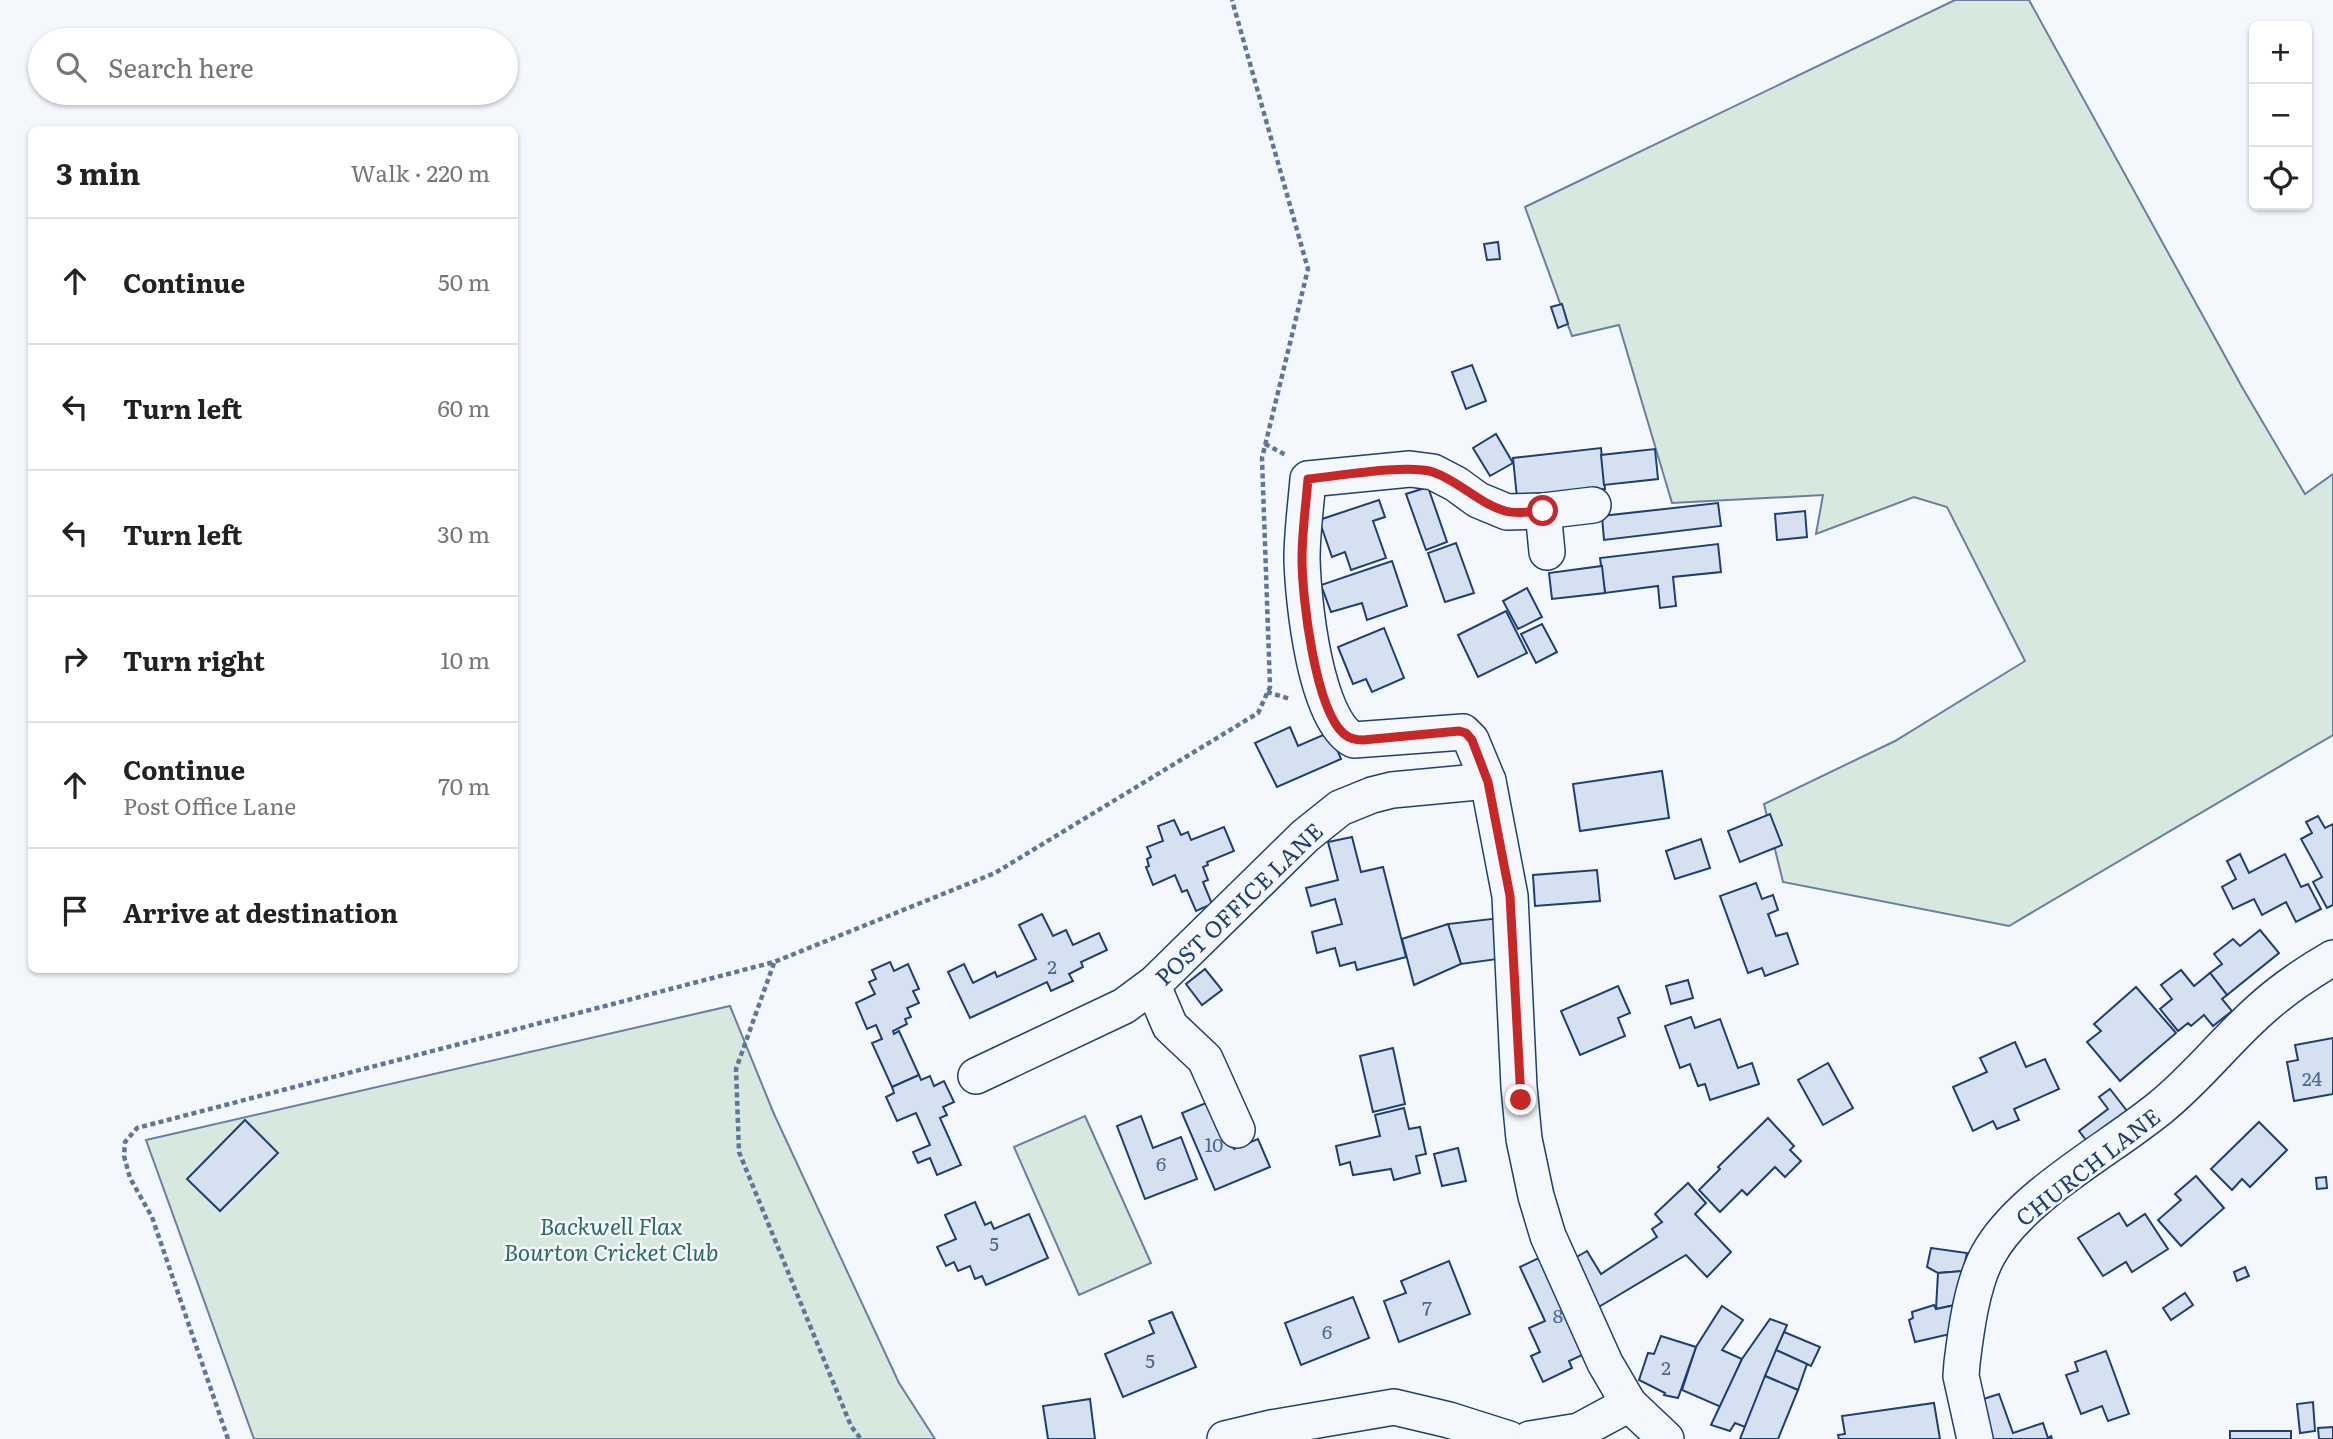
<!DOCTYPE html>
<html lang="en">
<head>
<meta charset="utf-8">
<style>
	:root { --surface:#fff; --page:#f6f6f6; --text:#222; --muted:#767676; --line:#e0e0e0 }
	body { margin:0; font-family:Literata,serif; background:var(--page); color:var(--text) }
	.controls { position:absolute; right:21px; top:21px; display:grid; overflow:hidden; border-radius:10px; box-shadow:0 2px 5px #0004 }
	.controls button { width:63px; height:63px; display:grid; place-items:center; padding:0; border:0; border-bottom:2px solid var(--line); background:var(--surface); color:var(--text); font:35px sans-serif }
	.stop { position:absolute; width:21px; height:21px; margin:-16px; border:5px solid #c62828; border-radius:50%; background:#fff }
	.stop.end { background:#c62828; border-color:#fff; box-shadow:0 2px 7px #0008 }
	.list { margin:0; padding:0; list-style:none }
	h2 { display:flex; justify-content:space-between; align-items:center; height:91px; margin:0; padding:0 28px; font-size:30px }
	h2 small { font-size:23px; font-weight:400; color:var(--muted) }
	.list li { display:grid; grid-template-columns:46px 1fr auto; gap:21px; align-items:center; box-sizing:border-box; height:126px; padding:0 28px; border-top:2px solid var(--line) }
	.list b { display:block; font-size:26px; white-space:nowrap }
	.list p { margin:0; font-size:23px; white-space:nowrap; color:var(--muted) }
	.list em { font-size:23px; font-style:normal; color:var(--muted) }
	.icon { flex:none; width:38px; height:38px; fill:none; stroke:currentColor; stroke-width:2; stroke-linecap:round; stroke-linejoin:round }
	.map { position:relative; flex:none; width:2333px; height:1439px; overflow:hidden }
	.search { position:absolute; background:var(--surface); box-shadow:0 2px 5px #0004; left:28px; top:28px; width:490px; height:77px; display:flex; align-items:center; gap:18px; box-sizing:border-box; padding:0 24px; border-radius:38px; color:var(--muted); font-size:26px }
	.panel { position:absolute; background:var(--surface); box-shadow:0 2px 5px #0004; left:28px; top:126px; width:490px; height:847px; border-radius:10px }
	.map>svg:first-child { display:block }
	.green { fill:#d7e8df; stroke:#687fa3; stroke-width:2 }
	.building { fill:#d5e0f0; stroke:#1d3f73; stroke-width:2 }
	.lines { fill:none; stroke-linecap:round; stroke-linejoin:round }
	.minor-casing { stroke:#1d3f73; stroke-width:38 }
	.path { stroke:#5e769c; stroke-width:4.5; stroke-dasharray:5 3.5; stroke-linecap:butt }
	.minor { stroke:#f4f7fb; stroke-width:35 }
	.route { stroke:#c62828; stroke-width:9 }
	.labels { text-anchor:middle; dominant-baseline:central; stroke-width:5; stroke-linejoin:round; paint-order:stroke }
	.number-label { font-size:19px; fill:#4b6792 }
	.street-label { font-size:23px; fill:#1d3f73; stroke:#f4f7fb }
	.park-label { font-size:23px; font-style:italic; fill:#2c6c60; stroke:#f4f7fb }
</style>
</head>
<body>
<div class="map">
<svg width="2333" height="1439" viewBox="0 0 2333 1439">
	<rect width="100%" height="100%" fill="#f4f7fb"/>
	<g class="green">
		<path d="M1955,0H2029L2242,387L2305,494L2333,474V735L2009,926L1783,882L1764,804L1895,741L2025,661L1947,507L1914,497L1816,534L1823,495L1672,503L1619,325L1572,336L1525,207Z"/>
		<path d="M730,1006L774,1114L899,1383L935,1439H254L146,1140Z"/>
		<path d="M1085,1116L1151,1263L1079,1295L1014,1147Z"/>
	</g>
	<g class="building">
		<path d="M1498,242L1500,259L1487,260L1484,244Z"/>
		<path d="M1562,304L1568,324L1558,328L1551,307Z"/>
		<path d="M1472,365L1486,401L1466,409L1452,372Z"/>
		<path d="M1496,434L1513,463L1490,476L1473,448Z"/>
		<path d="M1601,448L1605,489L1517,498L1513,458Z"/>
		<path d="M1655,449L1658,479L1604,485L1601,455Z"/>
		<path d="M1428,487L1447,542L1426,550L1406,494Z"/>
		<path d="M1379,500L1385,517L1373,521L1386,558L1351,570L1345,552L1332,557L1319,520Z"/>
		<path d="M1718,503L1721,526L1604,540L1602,516Z"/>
		<path d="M1805,511L1807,537L1777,540L1775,514Z"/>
		<path d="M1456,543L1474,593L1445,602L1428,553Z"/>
		<path d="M1718,544L1721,572L1673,577L1676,606L1660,608L1658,586L1605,593L1600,558Z"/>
		<path d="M1392,561L1407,606L1367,620L1362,603L1331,612L1321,585Z"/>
		<path d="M1602,566L1605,593L1552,599L1549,573Z"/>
		<path d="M1527,588L1542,617L1518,629L1503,601Z"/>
		<path d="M1506,611L1527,653L1478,677L1458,635Z"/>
		<path d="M1542,624L1557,652L1536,663L1521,634Z"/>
		<path d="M1384,628L1404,678L1372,692L1366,679L1353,684L1338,647Z"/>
		<path d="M1290,727L1298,746L1330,732L1341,759L1277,787L1255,743Z"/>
		<path d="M1662,771L1669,818L1580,831L1573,784Z"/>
		<path d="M1770,814L1782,845L1740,862L1728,831Z"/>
		<path d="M2318,816L2325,828L2333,824V905L2327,908L2313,882L2322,877L2301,839L2312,833L2306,822Z"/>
		<path d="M1174,820L1181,835L1188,832L1191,840L1224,827L1234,851L1207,862L1208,865L1203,867L1208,880L1203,882L1212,904L1196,911L1187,890L1182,892L1175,875L1153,885L1146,867L1149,866L1147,859L1151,857L1147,847L1163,841L1158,826Z"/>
		<path d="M1352,837L1361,872L1383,867L1406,957L1357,970L1355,962L1340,966L1335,948L1317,953L1312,932L1342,924L1335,899L1311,906L1306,888L1338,880L1328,842Z"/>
		<path d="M1701,839L1710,868L1675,879L1666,851Z"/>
		<path d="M2240,854L2249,873L2285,854L2301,887L2308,884L2321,909L2296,922L2286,902L2262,915L2254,899L2233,909L2222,887L2236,879L2227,861Z"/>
		<path d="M1597,870L1600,901L1535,906L1533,875Z"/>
		<path d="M1756,883L1762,899L1773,895L1778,910L1768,914L1776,936L1787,933L1798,964L1765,976L1762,968L1748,973L1720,896Z"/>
		<path d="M1042,914L1053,936L1066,930L1073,945L1099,933L1107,950L1081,962L1083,967L1069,974L1073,981L1051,991L1047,982L970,1018L948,972L964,964L973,983L995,972L997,977L1036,959L1019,925Z"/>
		<path d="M1500,918L1505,958L1461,964L1448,924Z"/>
		<path d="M1448,924L1461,964L1414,985L1402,939Z"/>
		<path d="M2260,930L2279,953L2227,995L2210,973L2222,964L2214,954L2233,939L2240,946Z"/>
		<path d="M890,962L894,971L908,964L919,989L913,991L919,1003L907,1008L911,1017L905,1019L907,1024L893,1031L894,1034L899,1031L919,1075L892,1087L872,1043L882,1039L876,1025L867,1029L856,1003L875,994L869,982L876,979L872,970Z"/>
		<path d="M1205,969L1222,990L1202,1005L1186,984Z"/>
		<path d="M2181,970L2194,986L2210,973L2227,995L2222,999L2232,1011L2213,1026L2204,1015L2191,1026L2188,1023L2178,1031L2160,1009L2172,999L2161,985Z"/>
		<path d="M1688,980L1693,998L1671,1004L1666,986Z"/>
		<path d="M1618,986L1630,1013L1618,1018L1625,1036L1580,1055L1561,1011Z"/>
		<path d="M2136,987L2176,1033L2120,1081L2087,1042L2101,1031L2094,1024Z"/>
		<path d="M1691,1017L1695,1028L1720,1019L1738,1068L1752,1063L1759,1084L1710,1100L1705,1084L1698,1086L1690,1064L1680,1068L1665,1026Z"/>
		<path d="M2333,1038V1094L2294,1101L2287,1062L2298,1060L2295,1045Z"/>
		<path d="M2015,1042L2026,1067L2045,1059L2059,1089L2014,1109L2019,1120L1997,1129L1993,1121L1973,1131L1953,1087L1987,1072L1980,1058Z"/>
		<path d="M1393,1048L1405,1104L1373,1112L1360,1056Z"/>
		<path d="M1828,1063L1853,1108L1823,1125L1798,1080Z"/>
		<path d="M919,1075L921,1080L930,1076L934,1086L944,1081L954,1102L943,1107L947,1115L940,1118L961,1165L937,1175L930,1158L918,1163L913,1152L930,1145L916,1113L897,1121L886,1097L894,1093L892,1087Z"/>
		<path d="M2110,1089L2134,1120L2094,1150L2079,1131L2108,1109L2099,1097Z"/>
		<path d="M1213,1100L1234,1149L1258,1139L1270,1167L1215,1190L1182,1113Z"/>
		<path d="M1404,1108L1409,1129L1420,1127L1426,1154L1416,1156L1420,1173L1394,1180L1391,1169L1353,1175L1350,1162L1340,1165L1336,1146L1380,1136L1375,1115Z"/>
		<path d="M1141,1116L1153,1148L1181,1137L1197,1179L1145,1199L1117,1126Z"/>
		<path d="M1768,1118L1794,1146L1790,1150L1801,1161L1785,1177L1775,1167L1747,1195L1742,1190L1720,1212L1699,1190L1720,1169L1718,1167Z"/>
		<path d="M245,1120L278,1153L220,1211L187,1179Z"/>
		<path d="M2259,1122L2287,1150L2250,1187L2242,1179L2232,1190L2211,1169Z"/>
		<path d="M1458,1148L1466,1181L1442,1186L1434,1154Z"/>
		<path d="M2196,1176L2224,1208L2181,1246L2158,1220L2181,1200L2175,1194Z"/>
		<path d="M2326,1177L2327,1188L2317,1189L2316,1178Z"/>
		<path d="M1688,1183L1706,1203L1695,1214L1731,1252L1707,1277L1686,1255L1597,1308L1568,1262L1587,1251L1601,1274L1657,1237L1652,1229L1662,1222L1655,1214Z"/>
		<path d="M975,1202L985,1225L991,1222L994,1229L1029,1214L1048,1258L986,1285L982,1276L975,1279L970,1266L958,1271L954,1262L946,1266L937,1247L956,1239L945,1215Z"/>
		<path d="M2119,1213L2127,1226L2145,1214L2168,1249L2132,1272L2126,1262L2103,1276L2078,1238Z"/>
		<path d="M1931,1248L1967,1253L1963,1271L1938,1273L1927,1267Z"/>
		<path d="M1549,1253L1591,1351L1569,1361L1572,1368L1543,1382L1531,1356L1540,1352L1529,1328L1545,1321L1520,1267Z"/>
		<path d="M1449,1261L1470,1314L1399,1342L1384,1301L1406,1293L1401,1281Z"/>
		<path d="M2245,1267L2249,1276L2237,1281L2234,1272Z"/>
		<path d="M1963,1271L1955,1305L1936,1309L1938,1273Z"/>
		<path d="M2185,1293L2193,1305L2171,1320L2163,1308Z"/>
		<path d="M1353,1297L1369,1338L1301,1365L1285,1323Z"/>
		<path d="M1934,1305L1936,1309L1955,1305L1959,1332L1915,1342L1909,1320L1913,1318L1912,1312Z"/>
		<path d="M1722,1306L1743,1320L1722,1350L1742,1359L1721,1407L1682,1390L1696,1347Z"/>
		<path d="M1172,1312L1196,1367L1123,1397L1105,1354L1154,1333L1149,1321Z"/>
		<path d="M1770,1319L1787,1325L1745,1427L1735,1423L1730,1431L1711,1425L1742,1359Z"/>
		<path d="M1784,1332L1820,1347L1811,1366L1776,1350Z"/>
		<path d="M1661,1336L1696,1347L1678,1398L1664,1395L1665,1393L1639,1380L1648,1353L1654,1354Z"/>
		<path d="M1776,1350L1807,1364L1798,1390L1765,1376Z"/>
		<path d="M2106,1351L2129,1414L2108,1421L2102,1406L2081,1414L2066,1375L2078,1371L2075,1362Z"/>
		<path d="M1765,1376L1798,1390L1778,1439H1740Z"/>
		<path d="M1999,1394L2013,1433L2043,1423L2048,1438L2051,1436L2052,1439H1986L1974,1402Z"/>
		<path d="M1090,1399L1095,1439H1048L1043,1406Z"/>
		<path d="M2313,1402L2315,1431L2300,1433L2297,1404Z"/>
		<path d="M1934,1403L1940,1439H1839L1838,1435L1845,1434L1842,1416Z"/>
		<path d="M2333,1427V1439H2319L2318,1428Z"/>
		<rect x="2230" y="1431" width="61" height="8"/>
	</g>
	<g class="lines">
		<g class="minor-casing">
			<g id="minor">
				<path d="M1543,511L1547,552"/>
				<path d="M1488,781L1471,740L1463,732L1354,740C1315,721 1303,600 1302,559C1302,532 1306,505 1308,479L1410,469L1433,472L1456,484L1478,500L1507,512L1543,511L1593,505"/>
				<path d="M1153,986L1170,1026L1205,1059L1237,1130"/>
				<path d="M976,1076L1124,1006L1155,983L1305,836L1340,808L1372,795L1392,790L1488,781L1510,896L1519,1087L1524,1139L1536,1196L1548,1236L1605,1363L1629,1404L1666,1439"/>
				<path d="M1225,1439L1271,1428L1394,1407L1449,1420L1509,1439"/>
				<path d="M1530,1439L1579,1431L1629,1404"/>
				<path d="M1975,1439L1961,1376L1962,1363C1966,1330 1972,1284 1988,1255C2020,1196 2109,1150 2161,1107C2197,1078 2225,1041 2260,1010C2282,990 2307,973 2333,958"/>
			</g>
		</g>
		<g class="path">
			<path d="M1265,444L1286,455"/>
			<path d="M1267,692L1290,699"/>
			<path d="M774,963L736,1069L739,1152L851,1426L861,1439"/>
			<path d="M228,1439L152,1217L130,1178L124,1156L125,1142L137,1128L774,962L995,873L1258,713L1270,687L1262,458L1308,269L1232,0"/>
		</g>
		<use href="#minor" class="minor"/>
	</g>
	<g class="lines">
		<path class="route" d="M1521,1100L1510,896L1488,782L1472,740L1466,733L1459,731L1363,740C1356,740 1350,739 1344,734C1315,709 1302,597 1302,559C1302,532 1306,505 1308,479C1338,476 1407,464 1433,472C1459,481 1478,503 1505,511C1516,514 1531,512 1543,511"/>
	</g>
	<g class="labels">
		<g class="number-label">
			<text x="1052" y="966">2</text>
			<text x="2312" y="1078">24</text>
			<text x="1214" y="1144">10</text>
			<text x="1161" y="1163">6</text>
			<text x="994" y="1243">5</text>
			<text x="1427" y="1307">7</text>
			<text x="1558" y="1315">8</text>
			<text x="1327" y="1331">6</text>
			<text x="1150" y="1360">5</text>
			<text x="1666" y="1367">2</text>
		</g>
		<g class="street-label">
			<text transform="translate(1238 903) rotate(-44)">POST OFFICE LANE</text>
			<text transform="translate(2087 1166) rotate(-38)">CHURCH LANE</text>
		</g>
		<g class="park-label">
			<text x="611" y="1225">Backwell Flax<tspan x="611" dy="26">Bourton Cricket Club</tspan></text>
		</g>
	</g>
</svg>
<div class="controls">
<button>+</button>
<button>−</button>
<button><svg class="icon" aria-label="locate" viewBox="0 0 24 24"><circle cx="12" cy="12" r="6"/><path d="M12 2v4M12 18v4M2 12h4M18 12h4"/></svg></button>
</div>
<div class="stop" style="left:1543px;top:511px"></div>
<div class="stop end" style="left:1521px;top:1100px"></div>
<div class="search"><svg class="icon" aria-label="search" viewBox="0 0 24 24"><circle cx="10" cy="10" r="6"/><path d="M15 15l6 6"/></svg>Search here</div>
<section class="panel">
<h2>3 min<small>Walk · 220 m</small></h2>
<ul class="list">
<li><svg class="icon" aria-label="ahead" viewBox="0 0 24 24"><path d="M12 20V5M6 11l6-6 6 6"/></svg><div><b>Continue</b></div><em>50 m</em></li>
<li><svg class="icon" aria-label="left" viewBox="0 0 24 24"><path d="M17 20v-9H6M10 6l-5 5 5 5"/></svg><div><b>Turn left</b></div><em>60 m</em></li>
<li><svg class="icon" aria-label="left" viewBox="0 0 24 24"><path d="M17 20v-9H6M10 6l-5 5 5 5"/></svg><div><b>Turn left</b></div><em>30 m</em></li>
<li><svg class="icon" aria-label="right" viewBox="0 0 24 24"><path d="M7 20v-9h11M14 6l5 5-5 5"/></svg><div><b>Turn right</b></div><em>10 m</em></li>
<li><svg class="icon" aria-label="ahead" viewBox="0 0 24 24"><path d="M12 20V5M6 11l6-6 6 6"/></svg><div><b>Continue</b><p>Post Office Lane</p></div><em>70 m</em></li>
<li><svg class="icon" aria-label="arrive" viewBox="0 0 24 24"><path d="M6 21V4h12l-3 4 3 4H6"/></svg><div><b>Arrive at destination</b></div></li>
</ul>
</section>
</div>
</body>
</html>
